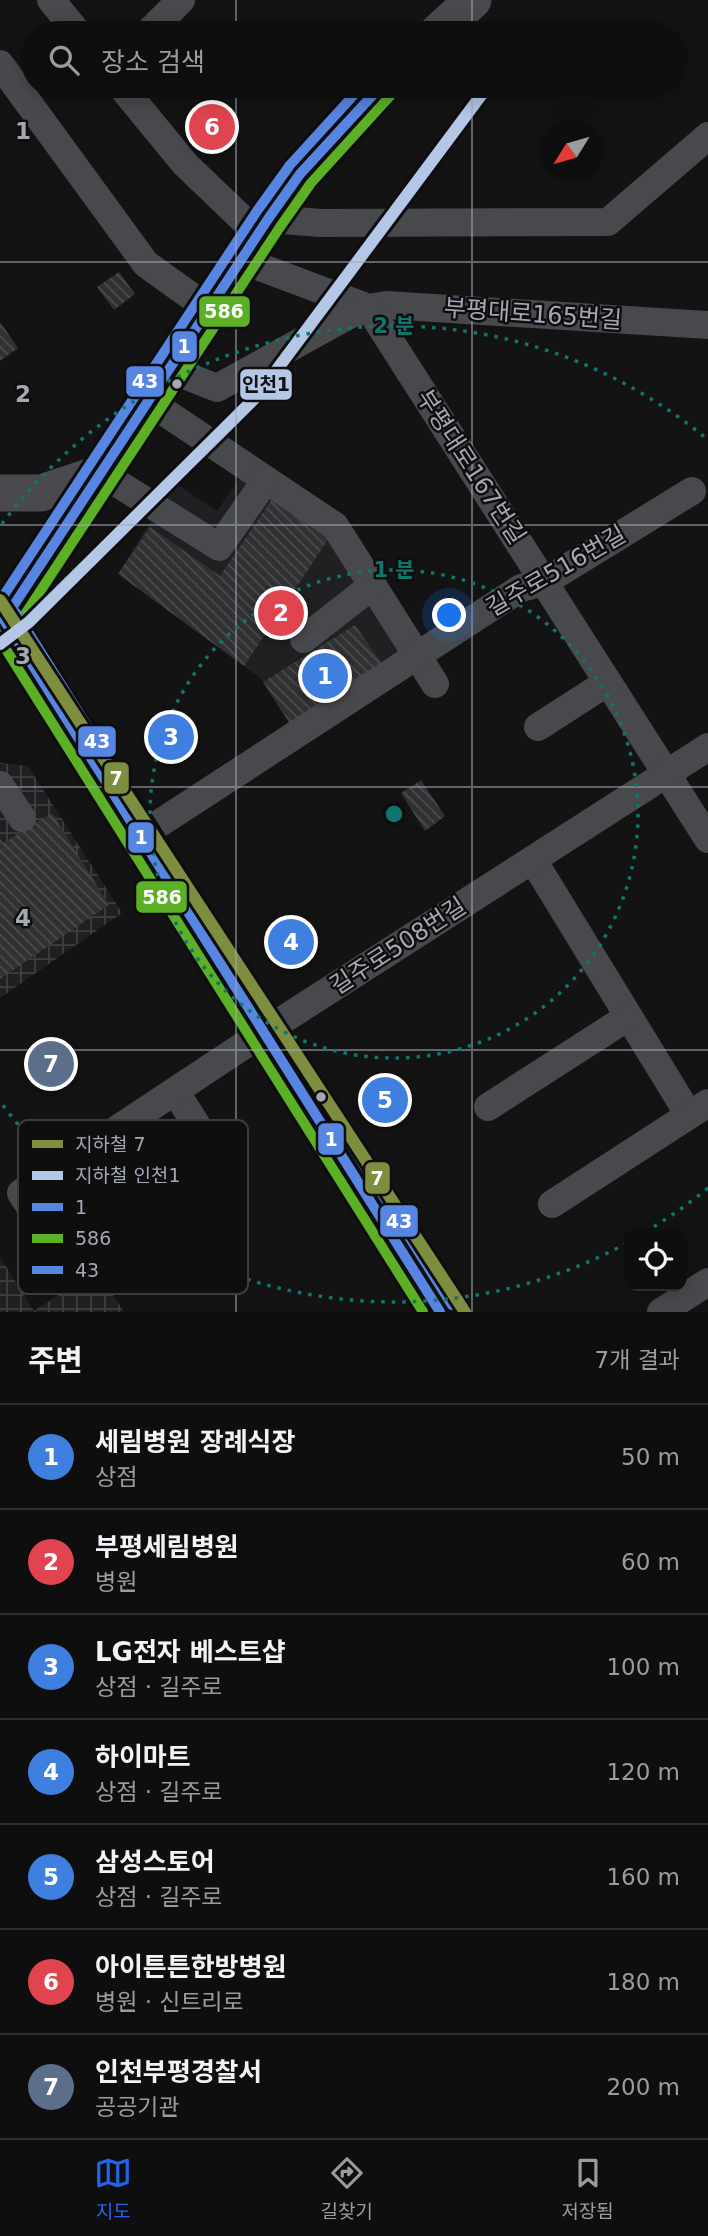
<!DOCTYPE html>
<html lang="ko">
<head>
<meta charset="utf-8">
<style>
	:root { --surface:#0e0e0f; --page:#1c1c1d; --text:#f1f3f6; --muted:#9b9c9e; --line:#2e2e2f; --accent:#2563eb }
	body { margin:0; font-family:"DejaVu Sans","Noto Sans KR",sans-serif; background:var(--page); color:var(--text) }
	.controls { position:absolute; right:21px; bottom:21px; display:grid; overflow:hidden; border-radius:14px; box-shadow:0 4px 18px #0003 }
	.controls button { width:63px; height:63px; display:grid; place-items:center; padding:0; border:0; border-bottom:2px solid var(--line); background:var(--surface); color:var(--text); font:35px sans-serif }
	.compass { position:absolute; left:540px; top:119px; width:63px; height:63px; border-radius:50%; background:var(--surface); box-shadow:0 4px 18px #0003; rotate:233deg }
	.you { position:absolute; left:450px; top:616px; width:24px; height:24px; margin:-18px; border:5px solid #fff; border-radius:50%; background:#1a73e8; box-shadow:0 0 0 10px #1a73e833 }
	.badge { display:grid; place-items:center; width:46px; height:46px; border-radius:50%; background:var(--accent); color:#fff; font-size:23px; font-weight:700 }
	.pin { position:absolute; translate:-50% -50%; border:4px solid #fff; box-shadow:0 2px 7px #0006 }
	.list { margin:0; padding:0; list-style:none }
	h2 { display:flex; justify-content:space-between; align-items:center; height:91px; margin:0; padding:0 28px; font-size:30px }
	h2 small { font-size:23px; font-weight:400; color:var(--muted) }
	.list li { display:grid; grid-template-columns:46px 1fr auto; gap:21px; align-items:center; box-sizing:border-box; height:105px; padding:0 28px; border-top:2px solid var(--line) }
	.list b { display:block; font-size:26px; white-space:nowrap }
	.list p { margin:0; font-size:23px; white-space:nowrap; color:var(--muted) }
	.list em { font-size:23px; font-style:normal; color:var(--muted) }
	.icon { flex:none; width:38px; height:38px; fill:none; stroke:currentColor; stroke-width:2; stroke-linecap:round; stroke-linejoin:round }
	.map { position:relative; flex:none; width:708px; height:1312px; overflow:hidden }
	.search { position:absolute; background:var(--surface); box-shadow:0 4px 18px #0003; left:21px; right:21px; top:21px; height:77px; display:flex; align-items:center; gap:18px; box-sizing:border-box; padding:0 24px; border-radius:38px; color:var(--muted); font-size:26px }
	.sheet { height:826px; background:var(--surface) }
	nav { display:flex; justify-content:space-around; align-items:center; box-sizing:border-box; height:98px; border-top:2px solid var(--line); background:var(--surface); font-size:19px; color:var(--muted) }
	nav a { display:grid; justify-items:center; gap:4px }
	nav .on { color:var(--accent) }
	.map>svg:first-child { display:block }
	.built { fill:#202022 }
	.industrial { fill:url(#industrial-grid) }
	.building { fill:url(#building-back-hatch) }
	.lines { fill:none; stroke-linecap:round; stroke-linejoin:round }
	.minor { stroke:#48494c; stroke-width:28 }
	.major { stroke:#4a4a4e; stroke-width:37 }
	.bus-1-casing { stroke:#0e0e0f; stroke-width:16 }
	.bus-2-casing { stroke:#0e0e0f; stroke-width:16 }
	.bus-3-casing { stroke:#0e0e0f; stroke-width:16 }
	.bus-1 { stroke:#5785e2; stroke-width:10 }
	.bus-2 { stroke:#5bb025; stroke-width:10 }
	.bus-3 { stroke:#5785e2; stroke-width:10 }
	.metro-1-casing { stroke:#0e0e0f; stroke-width:18 }
	.metro-2-casing { stroke:#0e0e0f; stroke-width:18 }
	.metro-1 { stroke:#7e8e40; stroke-width:12 }
	.metro-2 { stroke:#b4c7e7; stroke-width:12 }
	.grid { fill:none; stroke:#a4a8b5; stroke-width:2; stroke-opacity:0.55 }
	.ring { fill:none; stroke:#0f766e; stroke-width:3.5; stroke-dasharray:3.5 7 }
	.bus-dot { fill:#a4a8b5; stroke:#0e0e0f; stroke-width:2.5 }
	.labels { text-anchor:middle; dominant-baseline:central; stroke-width:5; stroke-linejoin:round; paint-order:stroke }
	.street-label { font-size:24px; fill:#a4a8b5; stroke:#0e0e0f }
	.key { fill:#0e0e0f; stroke:#3b3c41; stroke-width:2 }
	.key-label { font-size:19px; fill:#a4a8b5 }
	.grid-label { font-size:23px; text-anchor:middle; font-weight:bold; fill:#a4a8b5; stroke:#0e0e0f; stroke-width:5; stroke-linejoin:round; paint-order:stroke }
	.centre { fill:#0f766e; stroke:#0e0e0f; stroke-width:3.5 }
	.ring-label { font-size:21px; text-anchor:middle; font-weight:bold; fill:#0f766e; stroke:#0e0e0f; stroke-width:5; stroke-linejoin:round; paint-order:stroke }
	.line-badge { stroke:#0e0e0f; stroke-width:2.5 }
	.badge-label { font-size:19px; text-anchor:middle; font-weight:bold; fill:#fff }
	.pale-badge-label { font-size:19px; text-anchor:middle; font-weight:bold; fill:#111 }
</style>
</head>
<body>
<div class="map">
<svg width="708" height="1312" viewBox="0 0 708 1312">
	<defs>
		<pattern id="industrial-grid" width="8" height="8" patternUnits="userSpaceOnUse" patternTransform="scale(1.75)"><rect width="8" height="8" fill="#202022"/><path d="M0 4h8M4 0v8" fill="none" stroke="#3d3e40"/></pattern>
		<pattern id="building-back-hatch" width="6" height="6" patternUnits="userSpaceOnUse" patternTransform="scale(1.75)"><rect width="6" height="6" fill="#313133"/><path d="M-1 5l2 2M0 0l6 6M5-1l2 2" fill="none" stroke="#4c4c4e"/></pattern>
	</defs>
	<rect width="100%" height="100%" fill="#131314"/>
	<path class="built" d="M242,475L340,536L415,653L294,730L260,678L118,574L175,483L217,511Z"/>
	<g class="industrial">
		<path d="M0,763L28,766L122,913L0,998Z"/>
		<path d="M0,1257L34,1311L97,1270L124,1312H0Z"/>
	</g>
	<g class="building">
		<path d="M119,272L135,294L114,310L97,287Z"/>
		<path d="M0,322L18,348L0,361Z"/>
		<path d="M274,496L333,532L244,666L118,574L150,527L220,576Z"/>
		<path d="M355,625L387,671L294,730L263,682Z"/>
		<path d="M421,780L445,816L425,831L401,793Z"/>
		<path d="M52,813L109,905L0,979V839L3,843Z"/>
	</g>
	<g class="lines">
		<g class="minor">
			<path d="M51,0L78,33"/>
			<path d="M148,33L181,0"/>
			<path d="M0,64L146,264L209,309"/>
			<path d="M121,86L185,164L258,234"/>
			<path d="M268,219L321,223L608,222L708,136"/>
			<path d="M241,260L369,308L386,305L708,325"/>
			<path d="M169,369L217,388L349,315L369,308L708,839"/>
			<path d="M148,401L335,526L435,684"/>
			<path d="M101,473L219,547L266,480"/>
			<path d="M304,639L373,585"/>
			<path d="M538,727L608,682"/>
			<path d="M0,785L22,818"/>
			<path d="M140,836L521,588L544,582L692,491"/>
			<path d="M533,860L689,1115"/>
			<path d="M175,1091L226,1171"/>
			<path d="M488,1107L628,1017"/>
			<path d="M126,1124L178,1203"/>
			<path d="M74,1158L125,1236"/>
			<path d="M552,1204L708,1103"/>
			<path d="M73,1272L21,1193L264,1032L708,747"/>
			<path d="M661,1312L708,1282"/>
		</g>
		<g class="major">
			<path d="M437,33L473,0"/>
			<path d="M0,493H41L101,473"/>
			<path d="M0,613L440,1312"/>
			<path d="M0,623L268,219L300,174L381,86"/>
		</g>
		<g class="bus-1-casing">
			<g id="bus-1">
				<path d="M4,620L440,1312"/>
				<path d="M4,620L268,219L300,174L381,86"/>
			</g>
		</g>
		<g class="bus-2-casing">
			<g id="bus-2">
				<path d="M16,628L280,227L311,183L391,95"/>
				<path d="M0,640L423,1312"/>
			</g>
		</g>
		<g class="bus-3-casing">
			<g id="bus-3">
				<path d="M0,601L257,211L290,165L362,86"/>
				<path d="M16,613L452,1305"/>
			</g>
		</g>
		<use href="#bus-1" class="bus-1"/>
		<use href="#bus-2" class="bus-2"/>
		<use href="#bus-3" class="bus-3"/>
		<g class="metro-1-casing">
			<path id="metro-1" d="M0,600L465,1312"/>
		</g>
		<g class="metro-2-casing">
			<path id="metro-2" d="M0,644L29,622L258,395L488,86"/>
		</g>
		<use href="#metro-1" class="metro-1"/>
		<use href="#metro-2" class="metro-2"/>
	</g>
	<path class="grid" d="M236,0V33M472,0V33M236,86V1312M472,86V1312M0,262H708M0,525H708M0,787H708M0,1050H708"/>
	<g class="ring">
		<circle cx="394" cy="814" r="244"/>
		<path d="M708 1188A488 488 0 0 1 645 1232M627 1243A488 488 0 0 1 2 1104M2 524A488 488 0 0 1 708 440"/>
	</g>
	<g class="bus-dot">
		<circle cx="177" cy="384" r="6"/>
		<circle cx="321" cy="1097" r="6"/>
	</g>
	<g class="labels">
		<g class="street-label">
			<text transform="translate(533 314) rotate(4)">부평대로165번길</text>
			<text transform="translate(471 467) rotate(57)">부평대로167번길</text>
			<text transform="translate(556 571) rotate(-30)">길주로516번길</text>
			<text transform="translate(398 946) rotate(-33)">길주로508번길</text>
		</g>
	</g>
	<rect x="18" y="1120" width="230" height="174" rx="10" class="key"/>
	<rect x="32" y="1140" width="31" height="8" fill="#7e8e40"/>
	<rect x="32" y="1171" width="31" height="9" fill="#b4c7e7"/>
	<rect x="32" y="1203" width="31" height="8" fill="#5785e2"/>
	<rect x="32" y="1234" width="31" height="9" fill="#5bb025"/>
	<rect x="32" y="1266" width="31" height="8" fill="#5785e2"/>
	<g class="key-label">
		<text x="75" y="1151">지하철 7</text>
		<text x="75" y="1182">지하철 인천1</text>
		<text x="75" y="1214">1</text>
		<text x="75" y="1245">586</text>
		<text x="75" y="1277">43</text>
	</g>
	<g class="grid-label">
		<text x="23" y="139">1</text>
		<text x="23" y="402">2</text>
		<text x="23" y="664">3</text>
		<text x="23" y="926">4</text>
	</g>
	<circle cx="394" cy="814" r="10" class="centre"/>
	<g class="ring-label">
		<text x="394" y="333">2 분</text>
		<text x="394" y="577">1 분</text>
	</g>
	<g class="line-badge">
		<rect x="198" y="295" width="53" height="33" rx="7" fill="#5bb025"/>
		<rect x="171" y="330" width="27" height="33" rx="7" fill="#5785e2"/>
		<rect x="125" y="365" width="40" height="33" rx="7" fill="#5785e2"/>
		<rect x="239" y="368" width="54" height="33" rx="7" fill="#b4c7e7"/>
		<rect x="77" y="725" width="40" height="33" rx="7" fill="#5785e2"/>
		<rect x="103" y="761" width="27" height="34" rx="7" fill="#7e8e40"/>
		<rect x="127" y="821" width="28" height="33" rx="7" fill="#5785e2"/>
		<rect x="135" y="880" width="53" height="34" rx="7" fill="#5bb025"/>
		<rect x="317" y="1122" width="28" height="34" rx="7" fill="#5785e2"/>
		<rect x="364" y="1161" width="27" height="34" rx="7" fill="#7e8e40"/>
		<rect x="379" y="1204" width="40" height="34" rx="7" fill="#5785e2"/>
	</g>
	<g class="badge-label">
		<text x="224" y="318">586</text>
		<text x="184" y="353">1</text>
		<text x="145" y="388">43</text>
		<text x="97" y="748">43</text>
		<text x="116" y="785">7</text>
		<text x="141" y="844">1</text>
		<text x="162" y="904">586</text>
		<text x="331" y="1146">1</text>
		<text x="377" y="1185">7</text>
		<text x="399" y="1228">43</text>
	</g>
	<g class="pale-badge-label">
		<text x="266" y="391">인천1</text>
	</g>
</svg>
<div class="controls">
<button><svg class="icon" aria-label="locate" viewBox="0 0 24 24"><circle cx="12" cy="12" r="6"/><path d="M12 2v4M12 18v4M2 12h4M18 12h4"/></svg></button>
</div>
<svg class="compass" viewBox="-18 -18 36 36"><path d="M0-13l5 13h-10z" fill="#e53935"/><path d="M0 13l5-13h-10z" fill="#9b9c9e"/></svg>
<div class="you"></div>
<div class="pin badge" style="left:325px;top:676px;background:#3f7fe0">1</div>
<div class="pin badge" style="left:281px;top:613px;background:#e0444e">2</div>
<div class="pin badge" style="left:171px;top:737px;background:#3f7fe0">3</div>
<div class="pin badge" style="left:291px;top:942px;background:#3f7fe0">4</div>
<div class="pin badge" style="left:385px;top:1100px;background:#3f7fe0">5</div>
<div class="pin badge" style="left:212px;top:127px;background:#e0444e">6</div>
<div class="pin badge" style="left:51px;top:1064px;background:#5c6f8a">7</div>
<div class="search"><svg class="icon" aria-label="search" viewBox="0 0 24 24"><circle cx="10" cy="10" r="6"/><path d="M15 15l6 6"/></svg>장소 검색</div>
</div>
<section class="sheet">
<h2>주변<small>7개 결과</small></h2>
<ul class="list">
<li><span class="badge" style="background:#3f7fe0">1</span><div><b>세림병원 장례식장</b><p>상점</p></div><em>50 m</em></li>
<li><span class="badge" style="background:#e0444e">2</span><div><b>부평세림병원</b><p>병원</p></div><em>60 m</em></li>
<li><span class="badge" style="background:#3f7fe0">3</span><div><b>LG전자 베스트샵</b><p>상점 · 길주로</p></div><em>100 m</em></li>
<li><span class="badge" style="background:#3f7fe0">4</span><div><b>하이마트</b><p>상점 · 길주로</p></div><em>120 m</em></li>
<li><span class="badge" style="background:#3f7fe0">5</span><div><b>삼성스토어</b><p>상점 · 길주로</p></div><em>160 m</em></li>
<li><span class="badge" style="background:#e0444e">6</span><div><b>아이튼튼한방병원</b><p>병원 · 신트리로</p></div><em>180 m</em></li>
<li><span class="badge" style="background:#5c6f8a">7</span><div><b>인천부평경찰서</b><p>공공기관</p></div><em>200 m</em></li>
</ul>
</section>
<nav>
<a class="on"><svg class="icon" aria-label="map" viewBox="0 0 24 24"><path d="M3 6l6-2 6 2 6-2v14l-6 2-6-2-6 2zM9 4v14M15 6v14"/></svg>지도</a>
<a><svg class="icon" aria-label="directions" viewBox="0 0 24 24"><path d="M12 3l9 9-9 9-9-9zM9 14v-3h6M13 9l2 2-2 2"/></svg>길찾기</a>
<a><svg class="icon" aria-label="saved" viewBox="0 0 24 24"><path d="M7 4h10v16l-5-4-5 4z"/></svg>저장됨</a>
</nav>
</body>
</html>
